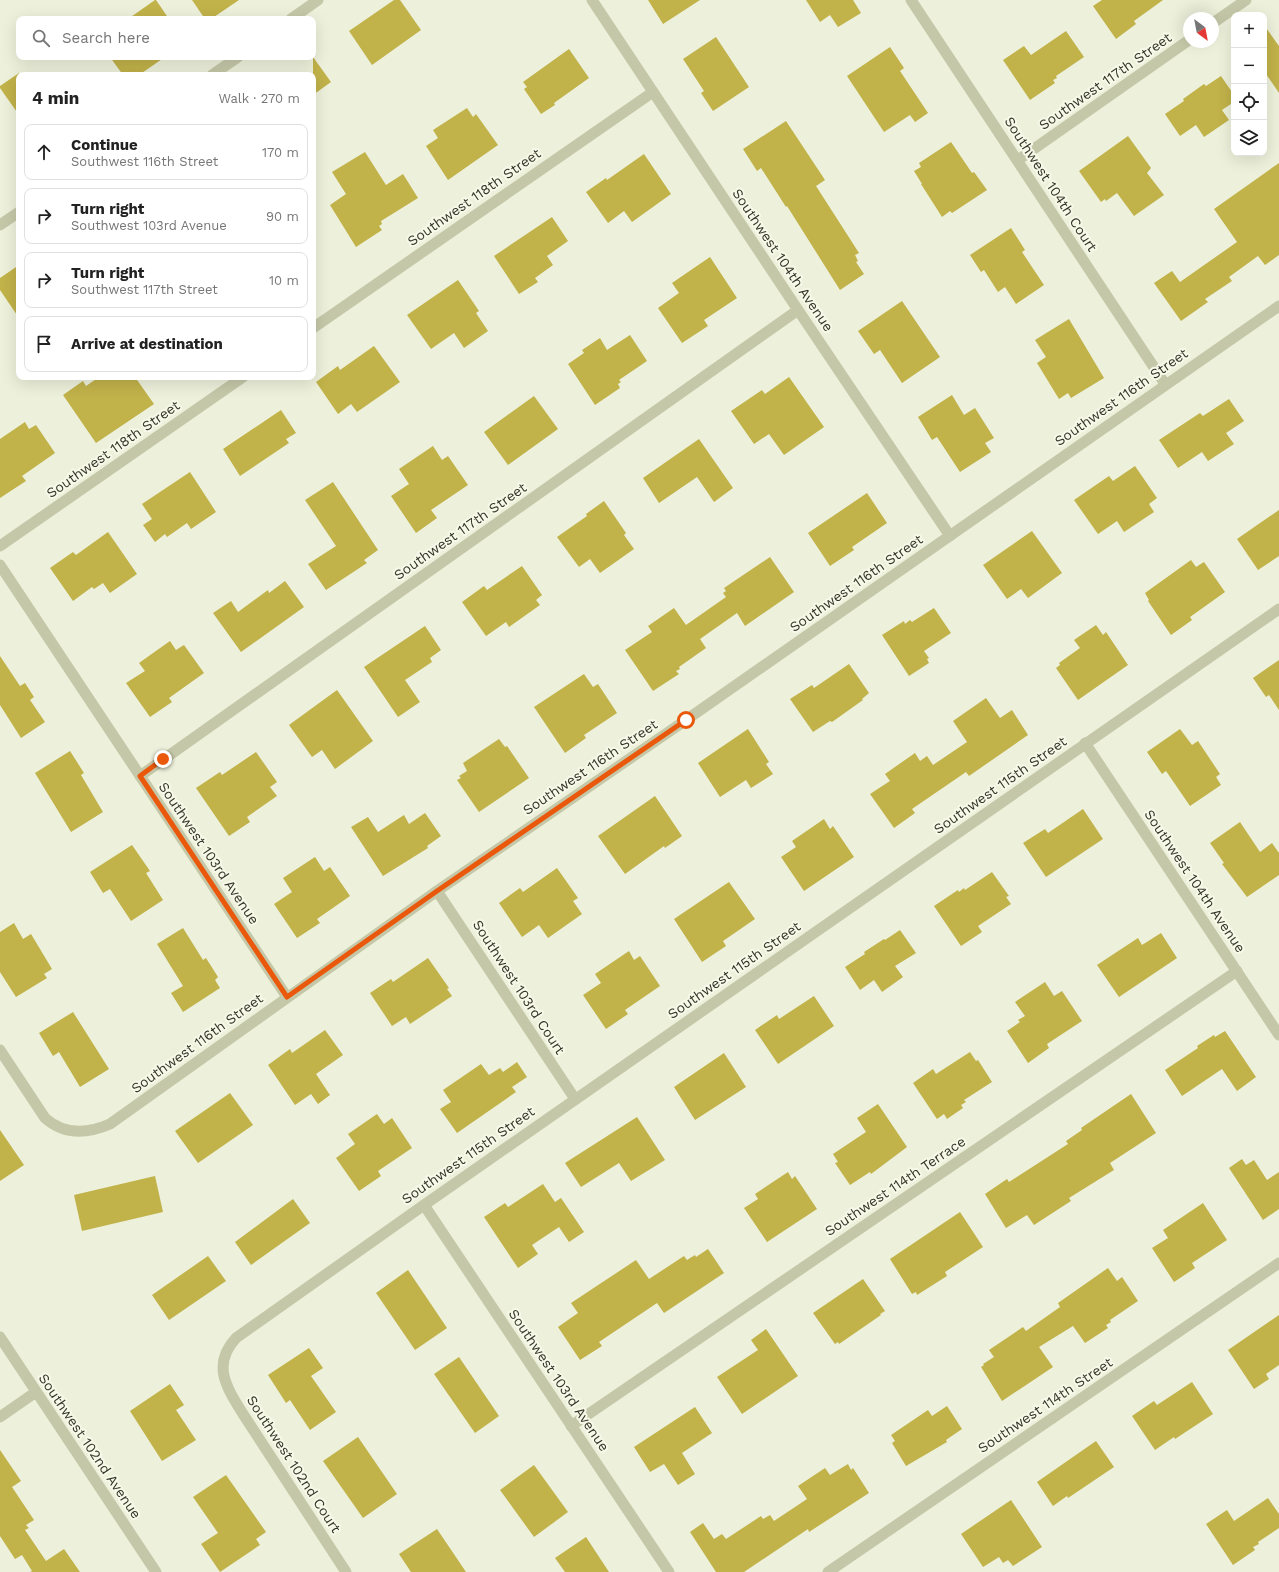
<!DOCTYPE html>
<html lang="en">
<head>
<meta charset="utf-8">
<style>
	:root { --surface:#fff; --page:#f2f2f2; --text:#222; --muted:#767676; --line:#e0e0e0 }
	body { margin:0; font-family:"Work Sans",sans-serif; background:var(--page); color:var(--text) }
	.controls { position:absolute; right:12px; top:12px; display:grid; overflow:hidden; border-radius:8px; box-shadow:0 4px 16px #0002 }
	.controls button { width:36px; height:36px; display:grid; place-items:center; padding:0; border:0; border-bottom:1px solid var(--line); background:var(--surface); color:var(--text); font:20px sans-serif }
	.compass { position:absolute; left:1183px; top:12px; width:36px; height:36px; border-radius:50%; background:var(--surface); box-shadow:0 4px 16px #0002; rotate:148deg }
	.stop { position:absolute; width:12px; height:12px; margin:-9px; border:3px solid #ea580c; border-radius:50%; background:#fff }
	.stop.end { background:#ea580c; border-color:#fff; box-shadow:0 1px 4px #0008 }
	.list { margin:0; padding:0; list-style:none }
	h2 { display:flex; justify-content:space-between; align-items:center; height:52px; margin:0; padding:0 16px; font-size:17px }
	h2 small { font-size:13px; font-weight:400; color:var(--muted) }
	.list li { display:grid; grid-template-columns:26px 1fr auto; gap:12px; align-items:center; box-sizing:border-box; height:56px; margin:0 8px 8px; padding:0 8px; border:1px solid var(--line); border-radius:8px }
	.list b { display:block; font-size:15px; white-space:nowrap }
	.list p { margin:0; font-size:13px; white-space:nowrap; color:var(--muted) }
	.list em { font-size:13px; font-style:normal; color:var(--muted) }
	.icon { flex:none; width:22px; height:22px; fill:none; stroke:currentColor; stroke-width:2; stroke-linecap:round; stroke-linejoin:round }
	.map { position:relative; flex:none; width:1279px; height:1572px; overflow:hidden }
	.search { position:absolute; background:var(--surface); box-shadow:0 4px 16px #0002; left:16px; top:16px; width:300px; height:44px; display:flex; align-items:center; gap:10px; box-sizing:border-box; padding:0 14px; border-radius:8px; color:var(--muted); font-size:15px }
	.panel { position:absolute; background:var(--surface); box-shadow:0 4px 16px #0002; left:16px; top:72px; width:300px; height:308px; border-radius:8px }
	.map>svg:first-child { display:block }
	.building { fill:#c1b249 }
	.lines { fill:none; stroke-linecap:round; stroke-linejoin:round }
	.minor { stroke:#c5c8a8; stroke-width:11 }
	.tertiary { stroke:#c5c8a8; stroke-width:11 }
	.route { stroke:#ea580c; stroke-width:5 }
	.labels { text-anchor:middle; dominant-baseline:central; stroke-width:4; stroke-linejoin:round; paint-order:stroke }
	.street-label { font-size:14px; fill:#353428; stroke:#f6f9e7 }
</style>
</head>
<body>
<div class="map">
<svg width="1279" height="1572" viewBox="0 0 1279 1572">
	<rect width="100%" height="100%" fill="#edf1db"/>
	<g class="building">
		<path d="M156,0L169,19H128L155,0Z"/>
		<path d="M192,0H239L211,19H205Z"/>
		<path d="M394,0H400L421,30L372,65L349,31Z"/>
		<path d="M648,0H700L663,24Z"/>
		<path d="M806,0H853L861,13L838,27L830,15L820,22Z"/>
		<path d="M1102,0H1163L1134,21L1136,24L1116,39L1093,6Z"/>
		<path d="M1264,25L1279,46V93L1264,71Z"/>
		<path d="M1066,31L1084,57L1056,76L1057,78L1053,80L1055,83L1030,100L1003,60L1024,46L1031,55Z"/>
		<path d="M716,37L749,87L713,111L701,93L704,91L683,59Z"/>
		<path d="M890,47L904,68L900,71L928,113L915,122L910,115L884,132L847,76Z"/>
		<path d="M569,49L589,78L554,103L555,105L541,114L524,89L527,87L523,82Z"/>
		<path d="M110,57H165L139,75H123Z"/>
		<path d="M313,57L331,82L313,95Z"/>
		<path d="M19,73V115L0,88V86Z"/>
		<path d="M1221,76L1234,95V102L1222,110L1229,120L1204,137L1196,125L1180,136L1165,114L1184,101L1183,99L1204,84L1206,86Z"/>
		<path d="M467,108L473,117L476,114L498,145L448,180L426,146L438,138L433,130Z"/>
		<path d="M786,121L825,180L816,186L859,253L855,255L858,261L856,262L864,274L840,290L787,206L786,207L761,168L757,171L743,149Z"/>
		<path d="M1128,136L1151,168L1147,173L1164,195L1134,216L1117,193L1106,201L1105,199L1101,202L1079,171Z"/>
		<path d="M951,142L972,173L974,172L987,190L952,213L950,211L942,217L921,184H922L914,171L921,167L919,163Z"/>
		<path d="M365,152L386,185L403,174L418,198L381,221L382,224L379,226L382,230L356,247L330,205L346,194L332,172Z"/>
		<path d="M644,154L671,194L632,222L624,211L608,223L586,192L606,178L607,180Z"/>
		<path d="M1279,163V255L1265,265L1258,256L1229,277L1232,281L1205,299L1208,302L1181,321L1154,283L1172,271L1180,282L1237,242L1214,209Z"/>
		<path d="M552,217L568,241L547,256L553,265L535,278L538,282L519,294L494,256Z"/>
		<path d="M1011,228L1025,250L1022,252L1044,285L1016,304L1005,287L998,292L984,270L981,272L970,255Z"/>
		<path d="M710,257L737,298L704,320L708,326L682,343L658,308L679,293L672,283Z"/>
		<path d="M19,265V318L0,290V278Z"/>
		<path d="M458,280L479,311L476,313L488,331L464,348L454,333L431,349L407,315Z"/>
		<path d="M902,301L940,357L902,383L880,350L874,354L858,331Z"/>
		<path d="M1069,319L1104,378L1071,398L1068,393L1059,399L1037,363L1046,357L1035,340Z"/>
		<path d="M630,335L647,361L619,380L621,382L618,384L620,388L595,405L568,364L584,353L582,350L600,338L607,350Z"/>
		<path d="M374,346L400,382L357,412L351,404L338,414L316,382L338,366L340,370Z"/>
		<path d="M99,377H135L154,404L96,443L63,395L83,381L86,386Z"/>
		<path d="M789,377L824,427L784,455L769,434L754,444L731,411L762,390L765,394Z"/>
		<path d="M952,395L964,415L975,408L994,438L985,443L991,452L960,472L937,437L932,440L918,417Z"/>
		<path d="M534,396L558,429L508,465L484,432Z"/>
		<path d="M1229,399L1244,421L1226,433L1234,444L1208,461L1202,452L1178,468L1159,440L1200,413L1203,416Z"/>
		<path d="M281,410L296,433L286,439L289,443L240,476L223,449Z"/>
		<path d="M25,422L29,429L36,425L55,453L22,476L26,481L0,498V439Z"/>
		<path d="M699,439L733,488L714,502L697,477L659,503L643,478Z"/>
		<path d="M433,446L442,460L448,456L468,485L431,510L437,518L416,533L391,496L409,484L399,469Z"/>
		<path d="M1135,466L1157,498L1149,504L1154,512L1124,532L1117,521L1098,534L1074,500L1109,476L1113,481Z"/>
		<path d="M190,472L216,512L191,529L187,523L167,537L165,534L155,542L143,525L152,519L142,504Z"/>
		<path d="M333,482L378,550L364,560L367,563L326,590L308,564L336,546L305,500Z"/>
		<path d="M867,493L887,523L852,547L854,550L830,566L808,533Z"/>
		<path d="M604,501L626,533L624,535L634,549L600,573L590,559L579,567L557,537L587,516L586,514Z"/>
		<path d="M1279,510V556L1258,570L1237,539Z"/>
		<path d="M1032,531L1062,573L1028,598L1021,589L1007,599L983,565Z"/>
		<path d="M108,532L137,574L110,593L103,583L94,589L92,587L73,601L50,568L73,552L76,555Z"/>
		<path d="M770,557L794,592L745,626L737,613L700,639L706,648L679,667L680,669L676,671L679,674L653,691L625,650L652,632L648,626L674,608L686,625L726,597L723,593L726,591L724,588Z"/>
		<path d="M1191,560L1196,567L1204,562L1225,592L1190,617L1192,620L1171,635L1148,601L1149,600L1145,593Z"/>
		<path d="M522,566L542,595L536,600L540,605L509,627L506,622L486,636L462,602L484,586L487,590Z"/>
		<path d="M285,581L304,607L241,652L213,613L231,601L238,612L268,590L269,593Z"/>
		<path d="M934,608L951,633L924,651L929,658L927,659L929,663L909,676L882,635L904,621L905,624L910,620L912,622Z"/>
		<path d="M1096,625L1103,635L1106,632L1128,665L1078,700L1056,668L1060,665L1059,663L1080,648L1074,640Z"/>
		<path d="M425,626L441,650L430,658L432,662L405,680L420,702L398,717L364,667Z"/>
		<path d="M170,641L176,650L184,645L204,673L169,698L172,702L150,717L126,683L145,671L139,663Z"/>
		<path d="M0,656L20,686L25,683L34,697L30,700L45,722L21,738L0,705Z"/>
		<path d="M1279,660V710L1269,695L1266,697L1253,678Z"/>
		<path d="M849,664L869,693L862,699L863,700L832,722L830,721L813,732L790,699L812,685L814,688Z"/>
		<path d="M584,674L593,687L598,684L617,713L584,735L586,738L565,753L534,707Z"/>
		<path d="M337,690L373,741L335,769L322,750L312,757L289,725Z"/>
		<path d="M986,698L1000,718L1012,710L1028,735L969,776L966,772L912,809L915,813L894,828L870,794L890,781L885,774L915,753L920,761L927,756L933,765L967,742L953,721Z"/>
		<path d="M748,729L769,762L766,764L773,774L751,788L746,780L720,797L698,763Z"/>
		<path d="M1180,729L1192,745L1198,741L1220,774L1216,777L1221,785L1190,806L1166,771L1162,774L1147,752Z"/>
		<path d="M499,739L505,747L507,746L529,778L479,812L457,780L461,778L459,776L467,771L463,763Z"/>
		<path d="M70,751L84,773L81,775L103,812L71,832L35,773Z"/>
		<path d="M256,752L277,782L270,787L277,796L247,817L250,822L229,836L196,788L220,772L222,775Z"/>
		<path d="M655,796L682,836L665,848L664,846L625,874L598,836Z"/>
		<path d="M1083,809L1103,839L1046,877L1023,843L1045,829L1048,833Z"/>
		<path d="M425,813L441,836L427,846L428,848L383,876L351,827L368,817L378,832L404,815L409,824Z"/>
		<path d="M824,819L830,829L833,826L854,857L804,891L781,857L796,847L792,841Z"/>
		<path d="M1240,822L1260,852L1272,843L1279,853V875L1247,897L1222,864L1224,863L1210,843Z"/>
		<path d="M132,845L150,871L146,873L163,900L131,921L110,889L103,893L90,872Z"/>
		<path d="M315,857L324,871L330,867L350,896L317,919L320,923L297,938L274,904L292,892L283,878Z"/>
		<path d="M557,868L578,898L573,901L582,914L548,938L539,925L522,937L499,903L520,888L523,892Z"/>
		<path d="M992,872L1009,896L1006,897L1011,904L978,926L982,932L961,946L934,906L958,890L959,892L964,888L965,890Z"/>
		<path d="M729,882L755,919L723,941L726,946L702,962L674,919Z"/>
		<path d="M14,923L23,939L31,934L52,969L44,974L47,978L16,997L0,972V932Z"/>
		<path d="M183,928L203,960L206,958L218,977L215,980L220,988L183,1012L171,993L183,986L157,944Z"/>
		<path d="M900,930L916,953L895,966L903,977L882,992L874,980L860,990L845,967L865,954L864,952L884,939L885,940Z"/>
		<path d="M1161,933L1177,958L1119,997L1097,965L1138,938L1142,945Z"/>
		<path d="M629,951L634,960L640,956L660,986L625,1010L628,1014L606,1029L583,995L601,983L595,974Z"/>
		<path d="M428,958L449,988L447,989L452,996L410,1024L406,1017L392,1026L370,993L391,979L393,982Z"/>
		<path d="M1045,982L1054,996L1062,991L1082,1021L1047,1044L1049,1048L1028,1063L1007,1031L1020,1022L1018,1020L1025,1016L1015,1002Z"/>
		<path d="M814,996L834,1026L778,1064L755,1030L777,1015L779,1019Z"/>
		<path d="M73,1012L109,1069L80,1087L59,1052L53,1056L39,1033Z"/>
		<path d="M325,1030L343,1055L316,1074L330,1095L318,1104L311,1094L295,1105L268,1065L290,1049L292,1053Z"/>
		<path d="M1225,1031L1256,1077L1237,1091L1222,1069L1182,1096L1165,1070L1198,1048L1197,1046L1214,1035L1215,1037Z"/>
		<path d="M970,1052L976,1061L978,1060L992,1082L964,1100L966,1102L961,1105L963,1108L947,1119L944,1114L937,1119L913,1083L933,1069L936,1074Z"/>
		<path d="M724,1053L746,1087L695,1120L674,1087Z"/>
		<path d="M517,1062L527,1077L512,1087L516,1092L457,1133L440,1109L451,1102L443,1090L481,1064L489,1075L500,1068L503,1072Z"/>
		<path d="M230,1093L253,1125L198,1163L175,1131Z"/>
		<path d="M1131,1094L1156,1133L1110,1163L1114,1170L1069,1198L1071,1201L1034,1225L1027,1215L1006,1228L985,1194L1007,1179L1009,1182L1068,1144L1066,1141L1082,1130L1081,1128Z"/>
		<path d="M878,1104L907,1147L871,1174L870,1172L850,1185L835,1163L838,1162L833,1154L866,1132L857,1118Z"/>
		<path d="M377,1114L384,1124L392,1118L412,1148L378,1171L381,1176L359,1191L336,1158L355,1144L348,1134Z"/>
		<path d="M637,1117L665,1160L631,1181L619,1163L581,1187L565,1163Z"/>
		<path d="M0,1130L24,1165L0,1181Z"/>
		<path d="M1242,1159L1246,1165L1254,1160L1267,1180L1279,1172V1209L1263,1220L1229,1168Z"/>
		<path d="M788,1172L792,1179L795,1176L817,1209L767,1242L744,1208L758,1199L755,1194Z"/>
		<path d="M155,1176L163,1212L82,1231L74,1195Z"/>
		<path d="M543,1184L555,1202L561,1198L584,1232L569,1242L559,1227L532,1245L538,1254L518,1268L484,1217L505,1203L508,1207Z"/>
		<path d="M293,1199L310,1223L251,1265L235,1242Z"/>
		<path d="M1203,1203L1227,1240L1192,1263L1195,1268L1174,1282L1152,1248L1168,1238L1163,1230Z"/>
		<path d="M960,1212L983,1247L945,1272L947,1276L917,1295L916,1292L912,1294L890,1259Z"/>
		<path d="M708,1249L724,1273L664,1313L657,1303L599,1342L602,1346L580,1360L558,1327L578,1313L571,1303L636,1260L649,1279L684,1256L687,1260L695,1255L696,1257Z"/>
		<path d="M208,1256L226,1281L169,1320L152,1295Z"/>
		<path d="M1108,1268L1117,1281L1122,1277L1138,1301L1110,1320L1111,1322L1106,1325L1108,1328L1085,1343L1073,1326L1039,1347L1053,1367L1002,1401L981,1367L984,1365L983,1364L994,1357L989,1350L1023,1327L1026,1331L1060,1307L1058,1303Z"/>
		<path d="M408,1270L447,1328L415,1350L376,1293Z"/>
		<path d="M863,1279L885,1311L880,1314L881,1315L839,1344L838,1342L835,1344L813,1313Z"/>
		<path d="M1279,1315V1365L1266,1374L1269,1379L1254,1389L1228,1350Z"/>
		<path d="M766,1329L798,1376L742,1414L717,1377L758,1350L751,1340Z"/>
		<path d="M309,1348L323,1368L311,1376L336,1412L310,1430L290,1400L286,1403L268,1375Z"/>
		<path d="M459,1357L499,1416L475,1433L434,1374Z"/>
		<path d="M1192,1382L1213,1414L1175,1439L1174,1437L1155,1450L1132,1416L1154,1401L1157,1405Z"/>
		<path d="M170,1384L184,1405L176,1410L196,1440L162,1461L130,1411Z"/>
		<path d="M947,1406L962,1429L946,1440L947,1442L906,1466L892,1443L895,1441L891,1435L928,1410L932,1416Z"/>
		<path d="M695,1407L712,1433L682,1453L695,1474L678,1485L664,1464L650,1472L634,1447Z"/>
		<path d="M358,1437L397,1494L363,1518L323,1461Z"/>
		<path d="M1096,1441L1114,1467L1068,1498L1067,1496L1053,1506L1037,1482Z"/>
		<path d="M0,1450L21,1481L12,1487L34,1520L26,1525L29,1528L25,1530L46,1561L64,1549L80,1572H30L32,1571L22,1555L15,1559L0,1536Z"/>
		<path d="M848,1464L851,1470L853,1468L869,1493L809,1532L808,1529L744,1572H716L690,1532L703,1523L714,1539L722,1534L726,1539L761,1516L763,1519L770,1515L774,1521L807,1499L798,1486L825,1468L830,1475Z"/>
		<path d="M534,1465L568,1512L534,1537L500,1490Z"/>
		<path d="M226,1475L266,1532L256,1539L260,1545L220,1572L201,1544L218,1533L193,1497Z"/>
		<path d="M1268,1498L1279,1514V1528L1258,1542L1259,1544L1253,1547L1255,1550L1233,1565L1206,1524L1227,1510L1234,1521Z"/>
		<path d="M1011,1500L1042,1547L1013,1566L1008,1560L1003,1563L999,1557L983,1567L961,1534Z"/>
		<path d="M437,1529L466,1572H411L399,1554Z"/>
		<path d="M586,1537L609,1572H565L555,1558Z"/>
	</g>
	<g class="lines">
		<g class="minor">
			<path d="M592,0L798,310L950,536"/>
			<path d="M911,0L1165,384"/>
			<path d="M291,19L318,0"/>
			<path d="M1213,23L1246,0"/>
			<path d="M212,75L238,57"/>
			<path d="M1018,160L1189,40"/>
			<path d="M0,225L19,212"/>
			<path d="M313,328L653,92"/>
			<path d="M0,546L243,377"/>
			<path d="M0,565L287,997"/>
			<path d="M1085,743L1279,1035"/>
			<path d="M140,776L798,310"/>
			<path d="M437,891L575,1099"/>
			<path d="M0,1050L45,1118C64,1135 87,1134 110,1124L437,891L686,720L1279,306"/>
			<path d="M424,1205L669,1572"/>
			<path d="M0,1417L36,1392"/>
			<path d="M571,1426L1237,971"/>
			<path d="M346,1572L243,1414C227,1388 211,1365 236,1338L424,1205L1279,609"/>
			<path d="M828,1572L1279,1263"/>
		</g>
		<path class="tertiary" d="M0,1337L156,1572"/>
	</g>
	<g class="lines">
		<path class="route" d="M163,759L140,776L287,997L437,891L686,720"/>
	</g>
	<g class="labels">
		<g class="street-label">
			<text transform="translate(1105 81) rotate(-35)">Southwest 117th Street</text>
			<text transform="translate(1051 184) rotate(57)">Southwest 104th Court</text>
			<text transform="translate(474 197) rotate(-35)">Southwest 118th Street</text>
			<text transform="translate(783 260) rotate(56)">Southwest 104th Avenue</text>
			<text transform="translate(1121 397) rotate(-35)">Southwest 116th Street</text>
			<text transform="translate(113 449) rotate(-35)">Southwest 118th Street</text>
			<text transform="translate(460 531) rotate(-35)">Southwest 117th Street</text>
			<text transform="translate(856 583) rotate(-35)">Southwest 116th Street</text>
			<text transform="translate(590 767) rotate(-34)">Southwest 116th Street</text>
			<text transform="translate(1000 785) rotate(-35)">Southwest 115th Street</text>
			<text transform="translate(209 853) rotate(56)">Southwest 103rd Avenue</text>
			<text transform="translate(1195 881) rotate(56)">Southwest 104th Avenue</text>
			<text transform="translate(734 970) rotate(-35)">Southwest 115th Street</text>
			<text transform="translate(519 987) rotate(57)">Southwest 103rd Court</text>
			<text transform="translate(197 1043) rotate(-36)">Southwest 116th Street</text>
			<text transform="translate(468 1155) rotate(-35)">Southwest 115th Street</text>
			<text transform="translate(895 1186) rotate(-34)">Southwest 114th Terrace</text>
			<text transform="translate(559 1380) rotate(56)">Southwest 103rd Avenue</text>
			<text transform="translate(1045 1405) rotate(-34)">Southwest 114th Street</text>
			<text transform="translate(90 1446) rotate(56)">Southwest 102nd Avenue</text>
			<text transform="translate(294 1464) rotate(57)">Southwest 102nd Court</text>
		</g>
	</g>
</svg>
<div class="controls">
<button>+</button>
<button>−</button>
<button><svg class="icon" aria-label="locate" viewBox="0 0 24 24"><circle cx="12" cy="12" r="6"/><path d="M12 2v4M12 18v4M2 12h4M18 12h4"/></svg></button>
<button><svg class="icon" aria-label="layers" viewBox="0 0 24 24"><path d="M12 4l9 5-9 5-9-5zM3 14l9 5 9-5"/></svg></button>
</div>
<svg class="compass" viewBox="-18 -18 36 36"><path d="M0-13l5 13h-10z" fill="#e53935"/><path d="M0 13l5-13h-10z" fill="#767676"/></svg>
<div class="stop" style="left:686px;top:720px"></div>
<div class="stop end" style="left:163px;top:759px"></div>
<div class="search"><svg class="icon" aria-label="search" viewBox="0 0 24 24"><circle cx="10" cy="10" r="6"/><path d="M15 15l6 6"/></svg>Search here</div>
<section class="panel">
<h2>4 min<small>Walk · 270 m</small></h2>
<ul class="list">
<li><svg class="icon" aria-label="ahead" viewBox="0 0 24 24"><path d="M12 20V5M6 11l6-6 6 6"/></svg><div><b>Continue</b><p>Southwest 116th Street</p></div><em>170 m</em></li>
<li><svg class="icon" aria-label="right" viewBox="0 0 24 24"><path d="M7 20v-9h11M14 6l5 5-5 5"/></svg><div><b>Turn right</b><p>Southwest 103rd Avenue</p></div><em>90 m</em></li>
<li><svg class="icon" aria-label="right" viewBox="0 0 24 24"><path d="M7 20v-9h11M14 6l5 5-5 5"/></svg><div><b>Turn right</b><p>Southwest 117th Street</p></div><em>10 m</em></li>
<li><svg class="icon" aria-label="arrive" viewBox="0 0 24 24"><path d="M6 21V4h12l-3 4 3 4H6"/></svg><div><b>Arrive at destination</b></div></li>
</ul>
</section>
</div>
</body>
</html>
